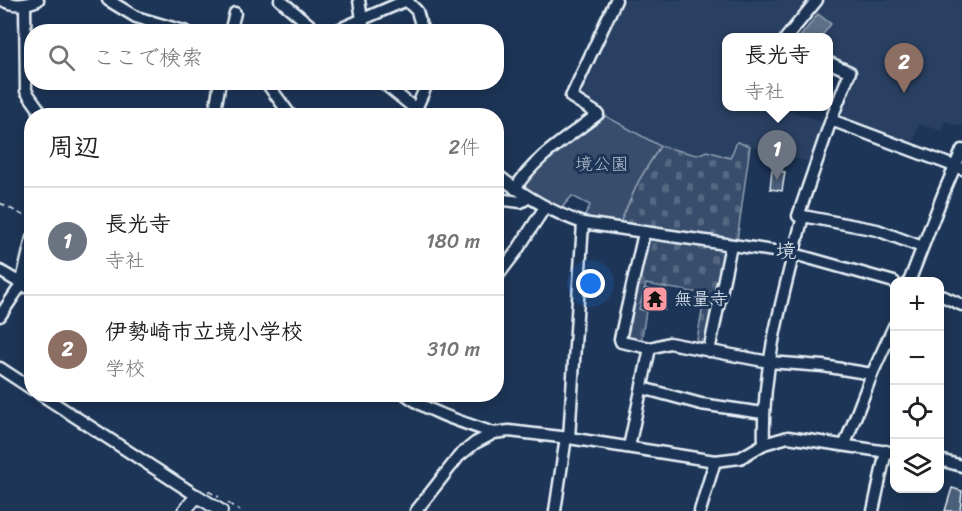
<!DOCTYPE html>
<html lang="ja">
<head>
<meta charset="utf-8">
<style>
	:root { --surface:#fff; --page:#f2f2f2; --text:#202124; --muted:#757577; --line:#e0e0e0; --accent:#7c3aed }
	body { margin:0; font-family:Sriracha,"Klee One",sans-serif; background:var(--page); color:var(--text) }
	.controls { position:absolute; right:18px; bottom:18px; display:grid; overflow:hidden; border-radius:12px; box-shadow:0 3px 15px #0003 }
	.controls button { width:54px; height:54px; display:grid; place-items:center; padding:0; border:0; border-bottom:2px solid var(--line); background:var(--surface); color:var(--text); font:30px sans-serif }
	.you { position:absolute; left:591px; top:284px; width:21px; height:21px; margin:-15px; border:4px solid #fff; border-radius:50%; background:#1a73e8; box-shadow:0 0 0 9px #1a73e833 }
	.badge { display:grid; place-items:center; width:39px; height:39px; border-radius:50%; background:var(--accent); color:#fff; font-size:20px; font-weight:700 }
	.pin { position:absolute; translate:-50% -50px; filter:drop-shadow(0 2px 3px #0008) }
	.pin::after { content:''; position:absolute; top:32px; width:21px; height:18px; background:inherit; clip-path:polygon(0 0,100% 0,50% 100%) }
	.popup { position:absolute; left:722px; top:33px; width:111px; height:78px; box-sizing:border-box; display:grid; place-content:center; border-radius:12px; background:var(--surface); filter:drop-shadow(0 2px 4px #0005); font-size:20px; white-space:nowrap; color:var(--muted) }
	.popup b { font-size:22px; color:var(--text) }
	.popup::after { content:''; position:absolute; left:50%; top:100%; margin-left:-12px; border:12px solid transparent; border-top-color:var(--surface) }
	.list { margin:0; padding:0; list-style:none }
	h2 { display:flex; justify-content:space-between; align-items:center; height:78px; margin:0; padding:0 24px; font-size:26px }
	h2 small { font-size:20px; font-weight:400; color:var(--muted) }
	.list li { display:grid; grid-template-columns:39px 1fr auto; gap:18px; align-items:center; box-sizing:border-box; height:108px; padding:0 24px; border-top:2px solid var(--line) }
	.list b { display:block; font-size:22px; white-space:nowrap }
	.list p { margin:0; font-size:20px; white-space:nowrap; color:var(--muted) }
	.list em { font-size:20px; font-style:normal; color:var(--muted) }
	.icon { flex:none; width:33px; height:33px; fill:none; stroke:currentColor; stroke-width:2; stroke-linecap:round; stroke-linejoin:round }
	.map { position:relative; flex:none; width:962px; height:511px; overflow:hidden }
	.search { position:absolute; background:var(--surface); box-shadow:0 3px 15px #0003; left:24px; top:24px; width:480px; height:66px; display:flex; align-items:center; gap:15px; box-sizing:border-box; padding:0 21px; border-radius:24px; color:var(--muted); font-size:22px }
	.panel { position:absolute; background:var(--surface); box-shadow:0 3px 15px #0003; left:24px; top:108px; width:480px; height:294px; border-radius:24px }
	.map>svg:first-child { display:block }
	.built { fill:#2a4162 }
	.cemetery { fill:url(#cemetery-stones); stroke:#909fb2; stroke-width:1.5 }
	.park { fill:#374d6c; stroke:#909fb2; stroke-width:1.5 }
	.water { fill:#5d7089; stroke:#95a4b5; stroke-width:1.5 }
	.building { fill:#495e7a; stroke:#e8f1f8; stroke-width:1.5 }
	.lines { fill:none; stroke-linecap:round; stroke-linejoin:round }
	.minor-casing { stroke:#e8f1f8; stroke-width:15 }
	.major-casing { stroke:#e8f1f8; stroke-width:16 }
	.path { stroke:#e8f1f8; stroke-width:1.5; stroke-dasharray:6 4.5; stroke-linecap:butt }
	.minor { stroke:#1d3557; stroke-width:10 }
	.major { stroke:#1d3557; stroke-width:12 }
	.labels { text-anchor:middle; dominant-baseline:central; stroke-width:6; stroke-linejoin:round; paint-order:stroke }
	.park-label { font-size:18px; fill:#b3c0ce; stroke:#1d3557 }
	.poi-label { font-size:18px; fill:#e8f1f8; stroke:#1d3557; text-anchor:start }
	.quarter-label { font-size:21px; fill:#e8f1f8; stroke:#1d3557 }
</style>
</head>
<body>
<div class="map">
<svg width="962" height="511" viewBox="0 0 962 511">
	<defs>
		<pattern id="cemetery-stones" width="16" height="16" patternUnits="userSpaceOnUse" patternTransform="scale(1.5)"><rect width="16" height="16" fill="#374d6c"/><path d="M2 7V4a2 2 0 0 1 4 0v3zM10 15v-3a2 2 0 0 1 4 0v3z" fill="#546782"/></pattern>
	</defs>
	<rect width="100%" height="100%" fill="#1d3557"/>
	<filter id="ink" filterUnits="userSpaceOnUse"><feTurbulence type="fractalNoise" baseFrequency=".0167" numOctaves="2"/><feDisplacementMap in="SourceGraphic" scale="12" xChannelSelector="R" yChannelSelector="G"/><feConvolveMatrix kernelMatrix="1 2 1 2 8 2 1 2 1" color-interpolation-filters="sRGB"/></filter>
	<g filter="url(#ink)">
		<g class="built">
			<path d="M619,0H813L782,37L726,38V106L777,107L826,123L812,163L737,142L730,158L707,152L697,155L660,146L575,96Z"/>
			<path d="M821,0H962V127L945,121L942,131L919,124L912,146L837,116L854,69L828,58V38H789Z"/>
		</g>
		<g class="cemetery">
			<path d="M737,142L750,146L737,241L619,225L639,180L660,146L697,155L707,151L730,158Z"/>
			<path d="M645,238L727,249L707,348L696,346L705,294L646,284L639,309L646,311L641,343L623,340Z"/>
		</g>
		<path class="park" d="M602,114L660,146L639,180L619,225L583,220L590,205L572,196L559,211L521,189L526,177Z"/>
		<path class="water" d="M818,14L831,24L821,37H800Z"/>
		<g class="building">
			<path d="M772,170L785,172L782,191L770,189Z"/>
			<path d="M646,289L667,292L664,310L643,306Z"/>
			<path d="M952,488L962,491L960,511H945Z"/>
		</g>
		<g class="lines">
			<g class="minor-casing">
				<g id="minor">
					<path d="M2,0C15,7 25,5 38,0"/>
					<path d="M108,0L136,17L187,32"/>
					<path d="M280,0L318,32"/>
					<path d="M359,0L364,32"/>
					<path d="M406,0L417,11L423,32"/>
					<path d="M25,5L26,91L38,108L40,116"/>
					<path d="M230,32L235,13"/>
					<path d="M333,32L407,0"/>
					<path d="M786,38L817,0"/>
					<path d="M828,62L850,72L831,120"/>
					<path d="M266,82L291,116"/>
					<path d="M382,82L424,116"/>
					<path d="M416,109L428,82"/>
					<path d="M214,116L220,82"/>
					<path d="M496,174C523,195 550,212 583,223L794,254L894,282"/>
					<path d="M515,189C533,158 570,136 598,114L571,97L616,0"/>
					<path d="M496,199L521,202L528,198"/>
					<path d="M803,216L877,230L922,247"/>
					<path d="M644,233L620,339L621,342L650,348"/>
					<path d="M0,271L32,290"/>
					<path d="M496,278L516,252L545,207"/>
					<path d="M909,282L944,192L962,150"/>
					<path d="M940,295L962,305"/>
					<path d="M0,316L21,285L32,238"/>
					<path d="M709,351L731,245"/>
					<path d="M0,368L32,389"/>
					<path d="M642,388L701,404L763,413"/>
					<path d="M40,394L197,496"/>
					<path d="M405,394C427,412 467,424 494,433"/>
					<path d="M569,438L583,223"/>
					<path d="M764,444C761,366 785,290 803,216H798L831,120L962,169"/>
					<path d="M845,444L872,374L894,326"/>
					<path d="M629,447L650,348L669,343L769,362L823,366L872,374"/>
					<path d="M940,460L962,466"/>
					<path d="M416,511L459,456L475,443L494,433L509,431L569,438L715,461L740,458L764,444L788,437L894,453"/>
					<path d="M555,511L566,437"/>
					<path d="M700,511L715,461"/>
					<path d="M873,511L886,451"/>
				</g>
			</g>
			<g class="major-casing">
				<path id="major" d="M184,511L197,496L221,511"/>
			</g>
			<g class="path">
				<path d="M0,203L32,220"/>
				<path d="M208,491L219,497"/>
				<path d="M228,503L240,511"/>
			</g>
			<use href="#minor" class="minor"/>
			<use href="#major" class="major"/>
		</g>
	</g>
	<defs>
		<g id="temple-square" transform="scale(1.35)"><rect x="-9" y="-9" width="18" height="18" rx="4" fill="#ff9aa2" stroke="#1d3557"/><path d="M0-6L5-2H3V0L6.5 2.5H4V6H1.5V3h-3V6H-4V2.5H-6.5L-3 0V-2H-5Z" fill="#111"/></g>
	</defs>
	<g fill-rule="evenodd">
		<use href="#temple-square" x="655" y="299"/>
	</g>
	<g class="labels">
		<g class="park-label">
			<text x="602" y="164">境公園</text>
		</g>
		<g class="poi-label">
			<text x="674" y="299">無量寺</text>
		</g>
		<g class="quarter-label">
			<text x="786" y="251">境</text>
		</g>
	</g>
</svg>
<div class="controls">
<button>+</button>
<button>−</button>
<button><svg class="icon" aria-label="locate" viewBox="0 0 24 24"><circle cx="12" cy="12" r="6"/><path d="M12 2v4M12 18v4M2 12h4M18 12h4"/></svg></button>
<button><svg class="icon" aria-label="layers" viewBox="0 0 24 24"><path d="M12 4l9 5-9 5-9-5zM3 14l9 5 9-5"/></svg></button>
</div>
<div class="you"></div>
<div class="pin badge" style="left:777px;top:180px;background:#6b7280">1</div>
<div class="popup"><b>長光寺</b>寺社</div>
<div class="pin badge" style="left:904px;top:93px;background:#8d6e63">2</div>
<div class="search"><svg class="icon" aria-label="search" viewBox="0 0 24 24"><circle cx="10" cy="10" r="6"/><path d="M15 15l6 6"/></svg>ここで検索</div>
<section class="panel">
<h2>周辺<small>2件</small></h2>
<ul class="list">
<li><span class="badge" style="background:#6b7280">1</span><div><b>長光寺</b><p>寺社</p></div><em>180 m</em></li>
<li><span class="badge" style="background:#8d6e63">2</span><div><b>伊勢崎市立境小学校</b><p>学校</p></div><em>310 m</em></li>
</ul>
</section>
</div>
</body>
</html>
